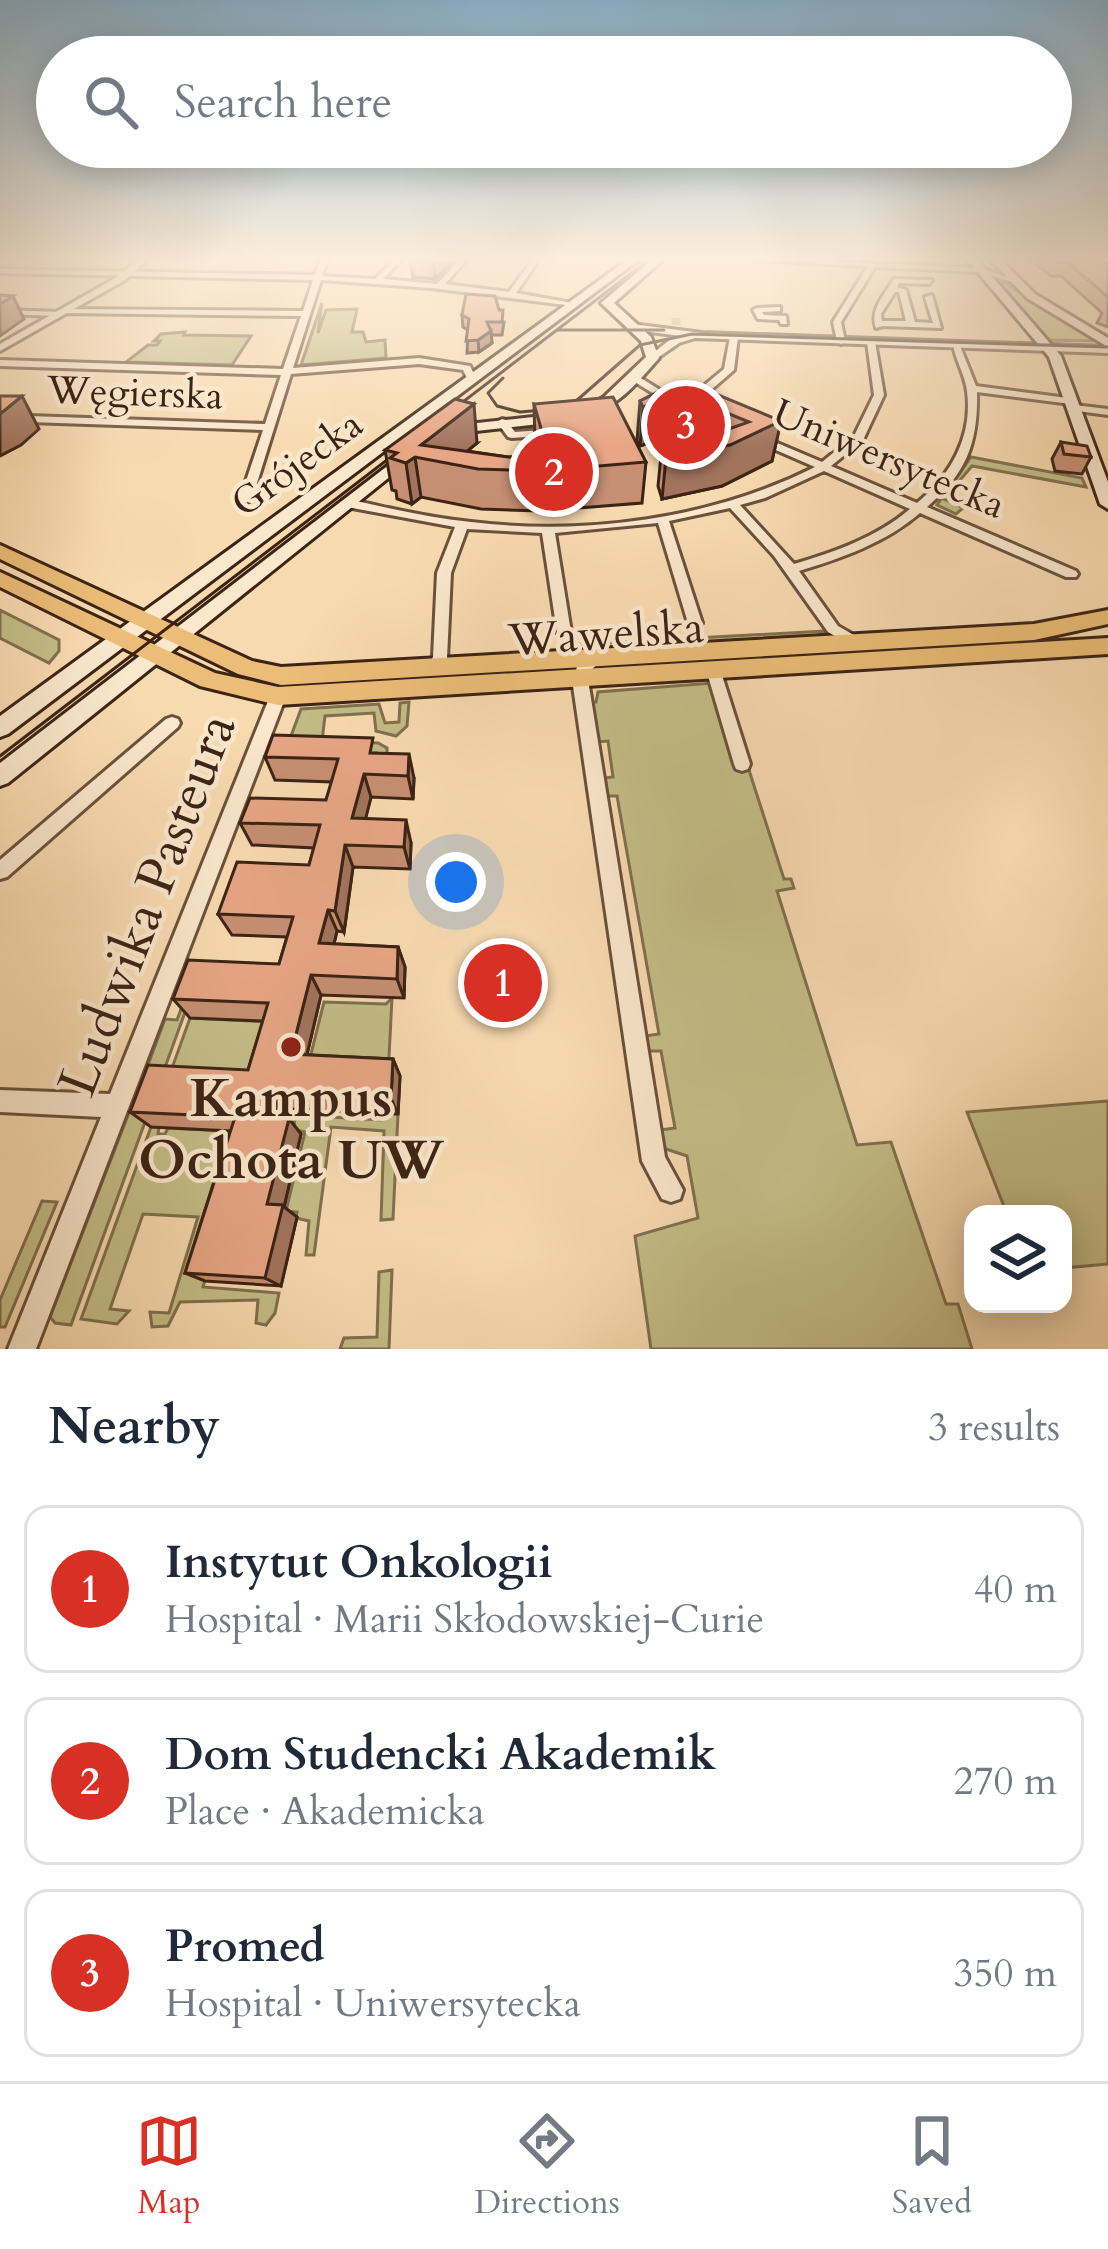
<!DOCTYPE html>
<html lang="en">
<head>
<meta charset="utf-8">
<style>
	:root { --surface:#fff; --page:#f6f6f7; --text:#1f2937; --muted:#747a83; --line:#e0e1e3; --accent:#d93025 }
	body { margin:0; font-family:Cardo,serif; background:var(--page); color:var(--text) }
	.controls { position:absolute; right:36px; bottom:36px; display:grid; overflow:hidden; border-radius:24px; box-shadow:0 6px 30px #0003 }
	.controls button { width:108px; height:108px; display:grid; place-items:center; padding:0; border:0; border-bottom:3px solid var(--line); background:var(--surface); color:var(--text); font:60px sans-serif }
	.you { position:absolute; left:456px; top:882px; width:42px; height:42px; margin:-30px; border:9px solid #fff; border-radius:50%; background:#1a73e8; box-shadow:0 0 0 18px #1a73e833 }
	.badge { display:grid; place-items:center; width:78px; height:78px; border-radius:50%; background:var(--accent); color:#fff; font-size:39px; font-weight:700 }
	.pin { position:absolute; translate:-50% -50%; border:6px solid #fff; box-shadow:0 3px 12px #0006 }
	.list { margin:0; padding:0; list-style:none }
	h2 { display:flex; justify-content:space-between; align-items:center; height:156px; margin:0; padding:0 48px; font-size:51px }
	h2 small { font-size:39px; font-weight:400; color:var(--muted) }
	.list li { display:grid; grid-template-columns:78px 1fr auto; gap:36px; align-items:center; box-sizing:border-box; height:168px; margin:0 24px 24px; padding:0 24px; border:3px solid var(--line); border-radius:24px }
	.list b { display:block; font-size:45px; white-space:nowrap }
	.list p { margin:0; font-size:39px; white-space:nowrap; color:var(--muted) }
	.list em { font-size:39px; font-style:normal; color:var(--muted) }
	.icon { flex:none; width:66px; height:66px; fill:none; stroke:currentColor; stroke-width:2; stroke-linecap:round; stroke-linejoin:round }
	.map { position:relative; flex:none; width:1108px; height:1349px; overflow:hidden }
	.search { position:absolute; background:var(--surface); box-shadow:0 6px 30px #0003; left:36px; right:36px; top:36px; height:132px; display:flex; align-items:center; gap:30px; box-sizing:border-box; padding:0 42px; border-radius:66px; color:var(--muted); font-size:45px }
	.sheet { height:732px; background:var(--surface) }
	nav { display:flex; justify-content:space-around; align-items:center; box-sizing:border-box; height:168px; border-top:3px solid var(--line); background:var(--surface); font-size:33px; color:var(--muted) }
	nav a { display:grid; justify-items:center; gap:6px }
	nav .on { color:var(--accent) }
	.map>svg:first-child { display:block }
	.green { fill:#c4bd87; stroke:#80704e; stroke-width:3 }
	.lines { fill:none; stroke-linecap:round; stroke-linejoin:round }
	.minor-tunnel { stroke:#d2b592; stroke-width:9; stroke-dasharray:9 4.5; stroke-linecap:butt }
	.minor-casing { stroke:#6b513b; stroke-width:6 }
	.tertiary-casing { stroke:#6b513b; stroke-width:6 }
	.secondary-casing { stroke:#3c2314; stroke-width:6 }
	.primary-casing { stroke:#3c2314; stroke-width:6 }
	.minor { fill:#fae7cc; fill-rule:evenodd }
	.tertiary { fill:#fae7cc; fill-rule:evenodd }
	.secondary { fill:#fae7cc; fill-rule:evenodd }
	.primary { fill:#ecbd78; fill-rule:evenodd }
	.tram { stroke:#3c2314; stroke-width:3 }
	.wall { fill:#c78f73; stroke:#3c2314; stroke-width:3 }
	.shaded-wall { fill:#a2745e; stroke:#3c2314; stroke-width:3 }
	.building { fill:#e7a686; stroke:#3c2314; stroke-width:3 }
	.poi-dot { fill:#8f2418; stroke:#fae7cc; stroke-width:4.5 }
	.labels { text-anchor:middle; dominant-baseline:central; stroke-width:9; stroke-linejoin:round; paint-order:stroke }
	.far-street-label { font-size:39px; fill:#3c2314; stroke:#fae7cc }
	.street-label { font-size:45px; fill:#3c2314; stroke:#fae7cc }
	.near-street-label { font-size:54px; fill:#3c2314; stroke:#fae7cc }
	.near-poi-label { font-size:54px; font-weight:bold; fill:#3c2314; stroke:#fae7cc }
</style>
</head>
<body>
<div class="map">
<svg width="1108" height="1349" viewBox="0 0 1108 1349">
	<rect width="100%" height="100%" fill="#f8dab1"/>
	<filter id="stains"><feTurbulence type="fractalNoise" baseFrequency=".00167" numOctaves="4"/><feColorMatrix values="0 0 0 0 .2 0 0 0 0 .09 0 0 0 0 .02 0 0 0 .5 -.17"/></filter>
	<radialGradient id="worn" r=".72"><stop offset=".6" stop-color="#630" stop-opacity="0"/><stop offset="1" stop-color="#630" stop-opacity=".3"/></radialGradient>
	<g class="green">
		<path d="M989,273L1096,341L1045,340Z"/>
		<path d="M322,303L318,333L326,310L357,309L352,332H363L366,342L385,340L386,358L301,365Z"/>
		<path d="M185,332L184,335L251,336L232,365L126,362L148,345H157L160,341H154L161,334Z"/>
		<path d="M971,457L1082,478L1086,487L972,466L944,499L963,508L956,514L937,505Z"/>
		<path d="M0,610L59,640V651L49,663L0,638Z"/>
		<path d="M825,631L816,638L561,650L568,645Z"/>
		<path d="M712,683L748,767L784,879H791L794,888L777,891L857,1145L891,1142L946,1304H958L972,1349H651L635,1236L698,1218L687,1156L663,1148L660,1130L675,1128L661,1051H647L645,1036L659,1034L617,796H606L603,778L613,777L608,741L597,742L591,703L596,702L598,692Z"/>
		<path d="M409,702L407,726L396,736L376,731L374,713L325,716L322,741L378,743L387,748V777L284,755L301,709L379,704L385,723L399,722L400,703Z"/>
		<path d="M188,960L203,963L71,1325L55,1323L50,1317L137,1092L149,1093L156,1073H145L165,1019L177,1020L193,977L181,975Z"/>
		<path d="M392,998L388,1076L308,1066L324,1002L386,1004Z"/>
		<path d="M190,1018L274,1022L256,1087L167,1082Z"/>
		<path d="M1108,1101V1264L1063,1268V1214H1007L967,1112Z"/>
		<path d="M383,1114H398L393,1219L381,1220L384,1131L331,1127L314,1255H306L309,1221L296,1218L297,1212L286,1211L305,1132L293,1129L296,1115L381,1120Z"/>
		<path d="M151,1127H159L158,1134H165L168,1128L247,1132L203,1287L279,1293L275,1313L266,1325L256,1323L258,1300L180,1302L168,1326L152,1327L150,1312L169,1313L198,1217L143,1214L110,1309L129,1311L117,1324L81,1319Z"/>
		<path d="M42,1201L57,1202L5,1327H0V1300Z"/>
		<path d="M392,1270L389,1349H340L344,1338L377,1337L379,1272Z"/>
	</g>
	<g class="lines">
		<path class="minor-tunnel" d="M676,318V325"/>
		<g class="minor-casing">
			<g id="minor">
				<path d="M321,258H328L322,276L375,279L396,258H403L383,279L437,284L461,258H468L445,284L509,292L534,258H540L516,293L578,304L574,306L432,288L321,280L293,368L419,358L470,366L477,380L469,382L463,370L419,364L291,374L252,499L246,503L240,499L263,430L0,421V415L265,424L281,375L0,366V360L283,369L301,316L64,313L60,316L0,314V310L61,312L65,309L303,311L313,280L0,273V269L315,275Z"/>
				<path d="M753,258L981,268L1019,281L1015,283L980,272L875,267L841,322L845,341L841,344L837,341L833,322L868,266L756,260Z"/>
				<path d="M894,279L932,280L929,284L899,283L897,287L906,290L915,322L933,323L925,297L932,295L941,328L883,326L876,328C870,309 883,297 894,279ZM895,292H899L906,321H882L881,314Z"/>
				<path d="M780,307V311L762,312L764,315L786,316L787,324H781L779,320L758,319L753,310L757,308Z"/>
				<path d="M734,334L738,337L734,370L697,402H689V398L724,369L730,337Z"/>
				<path d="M871,339L875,342L884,395L863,440L831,466L917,503C951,475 973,436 967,391C965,375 955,359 953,344L960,346L976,386L1075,399L1076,401L1071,404L977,392C978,443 967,473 927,507L1076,571L1078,574L1076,577H1066L920,513C885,543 842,558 799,571L838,626L859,638L861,642L859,646L854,647L828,632L774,556L730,508L669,521L702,623L695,628L688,623L658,523L555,533L571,632L564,637L557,632L542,533L467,529L451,573L447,658L437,673H427L425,669L433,657L437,573L455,527L347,507L343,506V500C358,500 373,505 388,508C416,514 443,519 471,522C585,536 712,519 815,467L755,441V437H763L822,462L854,436L874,395L867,342ZM824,471L910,509C877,537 835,552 794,564L740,505L765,498Z"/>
				<path d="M630,375H636L676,400L667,402L630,379Z"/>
				<path d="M1074,405L1108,409V415L1070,410L1069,408Z"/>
				<path d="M502,419L506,420L515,432L555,429L560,432L555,435L512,438L508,437L497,422Z"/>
				<path d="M598,652L605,657L589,672V686L665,1157L683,1190L680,1199L671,1202L662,1199L642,1161L573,686L577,666Z"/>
				<path d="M713,664L720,669L750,764L748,769L742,771L736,769L734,764L706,669Z"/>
				<path d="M278,690L283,692L286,696L36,1349H8L101,1117L0,1112V1090L110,1094L270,696L273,692Z"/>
				<path d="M172,717L178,719L180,723L178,727L7,877L0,879V860L166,719Z"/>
			</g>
		</g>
		<g class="tertiary-casing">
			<g id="tertiary">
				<path d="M140,258H149L125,280L0,351V344L119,276Z"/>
				<path d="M632,324L702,333L1108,347V353L695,338L679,343L653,361L649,360V356L671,339L681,336L628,329L627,327Z"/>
			</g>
		</g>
		<g class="secondary-casing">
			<g id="secondary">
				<path d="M630,258H641L8,734L0,737V716Z"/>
				<path d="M654,258H665L614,303L651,337L659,358C641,378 614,413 586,413V407L604,397L646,357L641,341L601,303Z"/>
				<path d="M966,258H976L1061,356L1108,482V509L1100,504L1049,357Z"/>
				<path d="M989,258H999L1035,294L1108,338V347L1027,298Z"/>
				<path d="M561,414L566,415V421L449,434L442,430L449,426Z"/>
				<path d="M407,451L415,456L412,459L8,783L0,786V763Z"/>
			</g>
		</g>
		<g class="primary-casing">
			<g id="primary">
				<path d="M0,545L252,661L281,667L1034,624L1108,610V624L1034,640L281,685L238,674L0,559Z"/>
				<path d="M0,572L215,673L278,687L1108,638V654L278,705L200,686L0,587Z"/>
			</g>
		</g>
		<use href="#minor" class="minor"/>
		<use href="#tertiary" class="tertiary"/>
		<use href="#secondary" class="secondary"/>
		<use href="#primary" class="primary"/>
		<g class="tram">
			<path d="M557,330H664"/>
			<path d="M503,378L488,393L497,406L520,412L566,408"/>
			<path d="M550,410L576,401L640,345L692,334L1108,347"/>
			<path d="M0,756L651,258"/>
		</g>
	</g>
	<g class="wall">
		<path d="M410,258H451L452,262L435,279L413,277Z"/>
		<path d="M1039,258H1108V327L1097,323L1102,313L1061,276H1051L1036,264Z"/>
		<path d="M462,315L504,322L502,335H491L492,343L479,352L467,353L468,330L463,327Z"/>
		<path d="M674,384L781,421L772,461L722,486L662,499L658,486L662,445L692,440L676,433L640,446L637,441L640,401Z"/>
		<path d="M534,404L646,462L642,503L540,511L481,509L421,497L412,504L397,499L396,491L392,490L385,450L477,443L467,451L508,457H538L535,443Z"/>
		<path d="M1061,442L1091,457L1082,474L1055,471L1052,459Z"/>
		<path d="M377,753L414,778L413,799L371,797L365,819L411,843L410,869L353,867L345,926L344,932L337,931L334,944L398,947L405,967L404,998L321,995L307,1055L393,1059L400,1076L398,1114L292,1109L290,1120L301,1134L284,1207L297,1217L281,1286L205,1281L185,1273L230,1131L151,1127L130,1112L248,1070L263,1021L190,1018L173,999L279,964L287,937L232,935L218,914L309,865L314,848L252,845L240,823L326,800L332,782L275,780L265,757Z"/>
	</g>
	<g class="shaded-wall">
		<path d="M433,258H451L452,262L435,279Z"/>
		<path d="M13,296L24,319L0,336V304Z"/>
		<path d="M491,331L492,343L479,352L478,340Z"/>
		<path d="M681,394L676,433L640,446L643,407Z"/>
		<path d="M22,396L39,429L21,445L0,456V414Z"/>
		<path d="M474,404L477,443L452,464L421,445Z"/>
		<path d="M781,421L772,461L722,486L662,499L666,458Z"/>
		<path d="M415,457L421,497L412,504L406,463Z"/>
		<path d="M409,754L414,778L413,799L408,776Z"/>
		<path d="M364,774L371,797L360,841L352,818Z"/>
		<path d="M406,820L411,843L410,869L404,847Z"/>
		<path d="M345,845L353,867L344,932L335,911Z"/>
		<path d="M328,910L337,931L329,964L319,943Z"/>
		<path d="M398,947L405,967L404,998L397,979Z"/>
		<path d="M311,975L321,995L303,1071L291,1054Z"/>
		<path d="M393,1059L400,1076L398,1114L391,1099Z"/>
		<path d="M280,1093L292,1109L290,1120L301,1134L284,1207L297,1217L281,1286L265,1278L267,1204L273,1118Z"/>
	</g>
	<g class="building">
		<path d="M1051,258H1108V297L1067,262H1057Z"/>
		<path d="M466,294L495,296L499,310H503L502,322H487L491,331L478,340L466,341L469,319L462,315Z"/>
		<path d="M0,295L13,296L0,304Z"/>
		<path d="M689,383L781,421L730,445L666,458L662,445L706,437L749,422L681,394L643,407L640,401L674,384L681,387Z"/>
		<path d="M0,396H22L0,414Z"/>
		<path d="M613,397L646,462L540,471L478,469L415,457L406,463L390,458L397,453L385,450L455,399L474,404L421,445L508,457L549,456L534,404Z"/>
		<path d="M1061,442L1087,446L1091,457L1064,454Z"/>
		<path d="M273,735L373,738L370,753L409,754L408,776L364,774L352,818L406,820L404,847L345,845L336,904L335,911L328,910L319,943L398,947L397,979L311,975L291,1054L393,1059L391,1099L280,1093L273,1118L289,1119L267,1204L283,1205L265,1278L185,1273L235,1117L130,1112L148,1065L248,1070L268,1003L173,999L188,960L279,964L293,917L218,914L237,862L309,865L320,825L240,823L250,798L326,800L338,759L265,757Z"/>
	</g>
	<linearGradient id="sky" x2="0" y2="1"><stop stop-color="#8bb6d3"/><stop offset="0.58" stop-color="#fceedc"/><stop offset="1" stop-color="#fceedc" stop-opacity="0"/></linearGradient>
	<rect width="1108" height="447" fill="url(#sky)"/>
	<circle class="poi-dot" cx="291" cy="1047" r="12"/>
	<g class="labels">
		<g class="far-street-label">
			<text transform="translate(135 393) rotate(2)">Węgierska</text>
			<text transform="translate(889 459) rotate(23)">Uniwersytecka</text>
			<text transform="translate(297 464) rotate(-36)">Grójecka</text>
		</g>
		<g class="street-label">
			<text transform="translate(606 634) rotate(-4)">Wawelska</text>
		</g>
		<g class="near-street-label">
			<text transform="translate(148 905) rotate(-69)">Ludwika Pasteura</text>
		</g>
		<g class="near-poi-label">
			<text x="291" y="1099">Kampus<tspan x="291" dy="62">Ochota UW</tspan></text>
		</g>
	</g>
	<rect width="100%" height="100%" filter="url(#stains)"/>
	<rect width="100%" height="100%" fill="url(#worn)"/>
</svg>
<div class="controls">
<button><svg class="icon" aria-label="layers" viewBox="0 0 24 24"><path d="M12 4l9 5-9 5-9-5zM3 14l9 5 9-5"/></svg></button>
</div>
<div class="you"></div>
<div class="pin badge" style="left:503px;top:983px">1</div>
<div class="pin badge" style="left:554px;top:472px">2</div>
<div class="pin badge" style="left:686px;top:425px">3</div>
<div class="search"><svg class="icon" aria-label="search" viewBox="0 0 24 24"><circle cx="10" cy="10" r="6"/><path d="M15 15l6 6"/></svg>Search here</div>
</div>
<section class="sheet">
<h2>Nearby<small>3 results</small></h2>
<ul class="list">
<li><span class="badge">1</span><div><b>Instytut Onkologii</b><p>Hospital · Marii Skłodowskiej-Curie</p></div><em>40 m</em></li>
<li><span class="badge">2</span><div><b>Dom Studencki Akademik</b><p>Place · Akademicka</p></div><em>270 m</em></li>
<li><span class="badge">3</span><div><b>Promed</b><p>Hospital · Uniwersytecka</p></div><em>350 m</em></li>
</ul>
</section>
<nav>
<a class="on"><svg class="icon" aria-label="map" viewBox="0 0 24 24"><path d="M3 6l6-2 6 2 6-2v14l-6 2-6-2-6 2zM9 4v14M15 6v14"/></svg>Map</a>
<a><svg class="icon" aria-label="directions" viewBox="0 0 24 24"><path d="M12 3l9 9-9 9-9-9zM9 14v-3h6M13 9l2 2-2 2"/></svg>Directions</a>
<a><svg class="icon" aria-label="saved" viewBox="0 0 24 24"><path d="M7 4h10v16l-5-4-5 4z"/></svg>Saved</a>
</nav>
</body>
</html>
